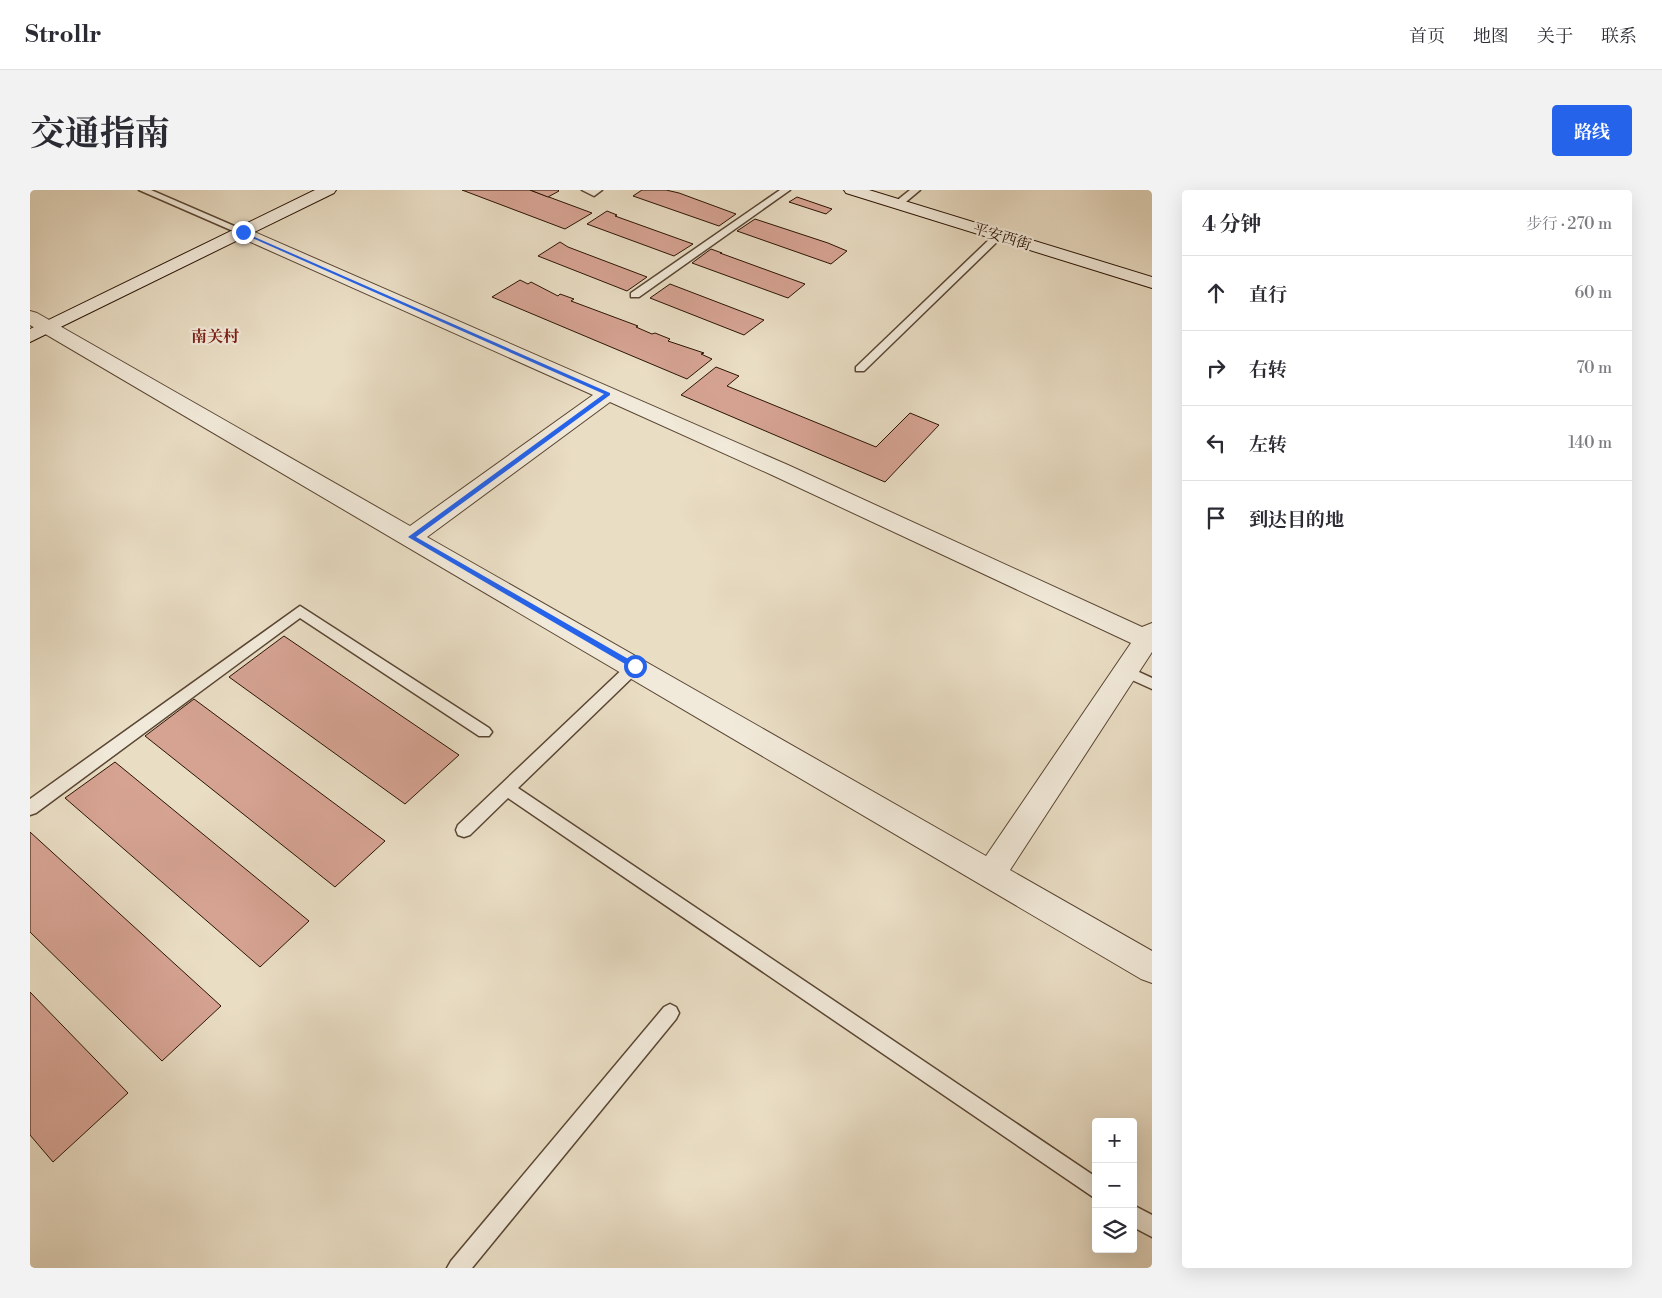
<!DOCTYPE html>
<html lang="zh">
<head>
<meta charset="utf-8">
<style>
	:root { --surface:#fff; --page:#f2f2f3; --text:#2b2b33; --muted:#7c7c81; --line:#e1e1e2; --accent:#2563eb }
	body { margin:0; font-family:"Libre Bodoni","Noto Serif SC",serif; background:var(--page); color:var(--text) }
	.controls { position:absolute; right:15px; bottom:15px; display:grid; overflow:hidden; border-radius:5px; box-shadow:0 5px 20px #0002 }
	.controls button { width:45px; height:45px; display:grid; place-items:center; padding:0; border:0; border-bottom:1px solid var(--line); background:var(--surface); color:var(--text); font:25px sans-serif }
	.stop { position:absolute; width:15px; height:15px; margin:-11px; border:4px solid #2563eb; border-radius:50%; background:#fff }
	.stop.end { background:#2563eb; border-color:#fff; box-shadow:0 1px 5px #0008 }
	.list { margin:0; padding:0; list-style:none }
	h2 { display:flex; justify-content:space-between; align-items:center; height:65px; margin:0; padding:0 20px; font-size:21px }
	h2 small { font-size:16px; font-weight:400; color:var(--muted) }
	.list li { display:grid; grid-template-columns:32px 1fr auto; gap:15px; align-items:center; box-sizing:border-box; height:75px; padding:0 20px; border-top:1px solid var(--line) }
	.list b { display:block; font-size:19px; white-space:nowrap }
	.list em { font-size:16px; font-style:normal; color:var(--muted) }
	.icon { flex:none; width:28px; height:28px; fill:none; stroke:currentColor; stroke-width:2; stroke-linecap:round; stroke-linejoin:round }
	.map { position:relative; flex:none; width:1122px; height:1078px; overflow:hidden; border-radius:5px }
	header { display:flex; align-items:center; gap:30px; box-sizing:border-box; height:70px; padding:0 25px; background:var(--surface); border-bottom:1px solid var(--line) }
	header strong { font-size:24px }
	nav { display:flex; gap:28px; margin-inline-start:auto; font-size:18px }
	.intro { display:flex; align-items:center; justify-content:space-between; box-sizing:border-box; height:120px; padding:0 30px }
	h1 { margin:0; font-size:35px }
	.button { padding:12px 22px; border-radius:5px; background:var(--accent); color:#fff; font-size:18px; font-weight:700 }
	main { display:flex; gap:30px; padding:0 30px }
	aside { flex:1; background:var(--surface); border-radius:5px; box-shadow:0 5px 20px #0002 }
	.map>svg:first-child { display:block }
	.building { fill:#d6a393; stroke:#2a1303 }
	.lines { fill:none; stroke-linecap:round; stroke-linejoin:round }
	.lane-casing { stroke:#5a4633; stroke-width:3 }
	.street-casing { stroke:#5a4633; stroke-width:2 }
	.secondary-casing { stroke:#2a1303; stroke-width:2 }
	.lane { fill:#f1e9d9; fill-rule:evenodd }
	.street { fill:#f1e9d9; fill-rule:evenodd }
	.secondary { fill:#f1e9d9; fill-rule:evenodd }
	.route { fill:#2563eb }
	.labels { text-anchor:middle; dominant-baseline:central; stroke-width:4.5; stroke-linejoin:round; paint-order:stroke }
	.far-street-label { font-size:15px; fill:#2a1303; stroke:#f1e9d9 }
	.far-quarter-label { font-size:16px; font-weight:bold; fill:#7a1f14; stroke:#f1e9d9 }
</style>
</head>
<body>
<header>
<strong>Strollr</strong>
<nav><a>首页</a><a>地图</a><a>关于</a><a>联系</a></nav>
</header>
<div class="intro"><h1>交通指南</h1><a class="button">路线</a></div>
<main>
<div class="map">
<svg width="1122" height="1078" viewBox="0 0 1122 1078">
	<rect width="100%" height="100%" fill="#e9ddc4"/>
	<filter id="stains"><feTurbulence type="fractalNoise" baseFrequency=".004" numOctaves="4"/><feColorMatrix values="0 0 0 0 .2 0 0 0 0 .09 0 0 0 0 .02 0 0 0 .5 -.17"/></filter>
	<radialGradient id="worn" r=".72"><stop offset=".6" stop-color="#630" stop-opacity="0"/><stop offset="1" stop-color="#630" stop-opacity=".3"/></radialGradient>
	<g class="building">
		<path d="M432,0H500L562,23L535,39Z"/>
		<path d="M500,0H528L529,1L518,7Z"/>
		<path d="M612,0H636L649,3L706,24L689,36L603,6Z"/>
		<path d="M767,7L802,19L796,24L759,12Z"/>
		<path d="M577,21L587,25L585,26L663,54L644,66L557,34Z"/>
		<path d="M725,29L798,53L817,61L801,74L707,41Z"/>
		<path d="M530,52L538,57L617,87L597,101L508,66Z"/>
		<path d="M681,59L692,63H690L775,94L758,108L662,73Z"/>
		<path d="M490,90L498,94L501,92L528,106L530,104L544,109L541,111L608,136L606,137L622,144L625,143L640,149L638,151L674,163L671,164L682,169L657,189L462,107Z"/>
		<path d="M640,94L734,130L714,145L620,108Z"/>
		<path d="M686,177L709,186L697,196L846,257L880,223L909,235L855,292L651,205Z"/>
		<path d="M254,446L429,565L375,614L199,487Z"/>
		<path d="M164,509L355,651L305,697L115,546Z"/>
		<path d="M85,572L279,731L230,777L35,608Z"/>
		<path d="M0,642L191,816L132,871L0,742Z"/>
		<path d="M0,802L98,903L23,972L0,945Z"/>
	</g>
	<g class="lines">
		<g class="lane-casing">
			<g id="lane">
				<path d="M109,0H121L218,42L210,44Z"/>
				<path d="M552,0H572L564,6Z"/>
				<path d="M750,0H760L609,107H601V103Z"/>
				<path d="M880,0H890L871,16H865V12Z"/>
				<path d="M965,44L973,46L834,181H826V177Z"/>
				<path d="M270,416L459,538L462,542L459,546H449L270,428L6,623L0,625V609Z"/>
				<path d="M605,471L610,472L612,476L610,480L488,598L1066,987V1009L478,608L440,645L434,647L428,645L426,640L428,635L600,472Z"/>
				<path d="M1096,476L1122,488V499L1091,485L1089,481L1091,477Z"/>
				<path d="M640,814L646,817L649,823L646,829L442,1078H417L421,1071L634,817Z"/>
				<path d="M1103,1015L1122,1025V1047L1103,1037Z"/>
			</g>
		</g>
		<g class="street-casing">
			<path id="street" d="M213,37L758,275L1112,437L1122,433V462L980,680L1122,761V793L1111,789L0,135V121L7,123L380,336L563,205L207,46L204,42L207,38ZM580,212L742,285L1101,453L956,666L397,347Z"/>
		</g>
		<g class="secondary-casing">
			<g id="secondary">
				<path d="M285,0H306L304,3L0,152V139Z"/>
				<path d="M814,0H839L1122,87V98L816,3Z"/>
			</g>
		</g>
		<use href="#lane" class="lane"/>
		<use href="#street" class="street"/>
		<use href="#secondary" class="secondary"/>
	</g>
	<path class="route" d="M211,41L580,203V205L386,347L607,474V478H602L378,347L574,204L211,43Z"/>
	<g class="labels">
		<g class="far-street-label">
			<text transform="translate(972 47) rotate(17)">平安西街</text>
		</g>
		<g class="far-quarter-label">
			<text x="185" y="147">南关村</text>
		</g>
	</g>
	<rect width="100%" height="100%" filter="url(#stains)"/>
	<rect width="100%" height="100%" fill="url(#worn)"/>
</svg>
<div class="controls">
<button>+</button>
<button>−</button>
<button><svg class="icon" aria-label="layers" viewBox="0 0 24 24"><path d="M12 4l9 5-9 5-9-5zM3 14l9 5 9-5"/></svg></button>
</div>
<div class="stop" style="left:605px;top:476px"></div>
<div class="stop end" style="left:213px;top:42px"></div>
</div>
<aside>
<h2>4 分钟<small>步行 · 270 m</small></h2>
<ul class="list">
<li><svg class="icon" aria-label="ahead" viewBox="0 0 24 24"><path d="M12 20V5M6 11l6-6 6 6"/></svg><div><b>直行</b></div><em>60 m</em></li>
<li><svg class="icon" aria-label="right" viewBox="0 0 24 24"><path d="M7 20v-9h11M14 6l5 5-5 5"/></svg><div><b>右转</b></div><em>70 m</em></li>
<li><svg class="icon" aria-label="left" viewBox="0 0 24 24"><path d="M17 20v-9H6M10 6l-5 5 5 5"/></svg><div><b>左转</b></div><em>140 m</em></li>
<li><svg class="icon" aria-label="arrive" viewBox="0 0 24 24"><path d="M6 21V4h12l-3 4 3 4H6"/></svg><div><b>到达目的地</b></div></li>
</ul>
</aside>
</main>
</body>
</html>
